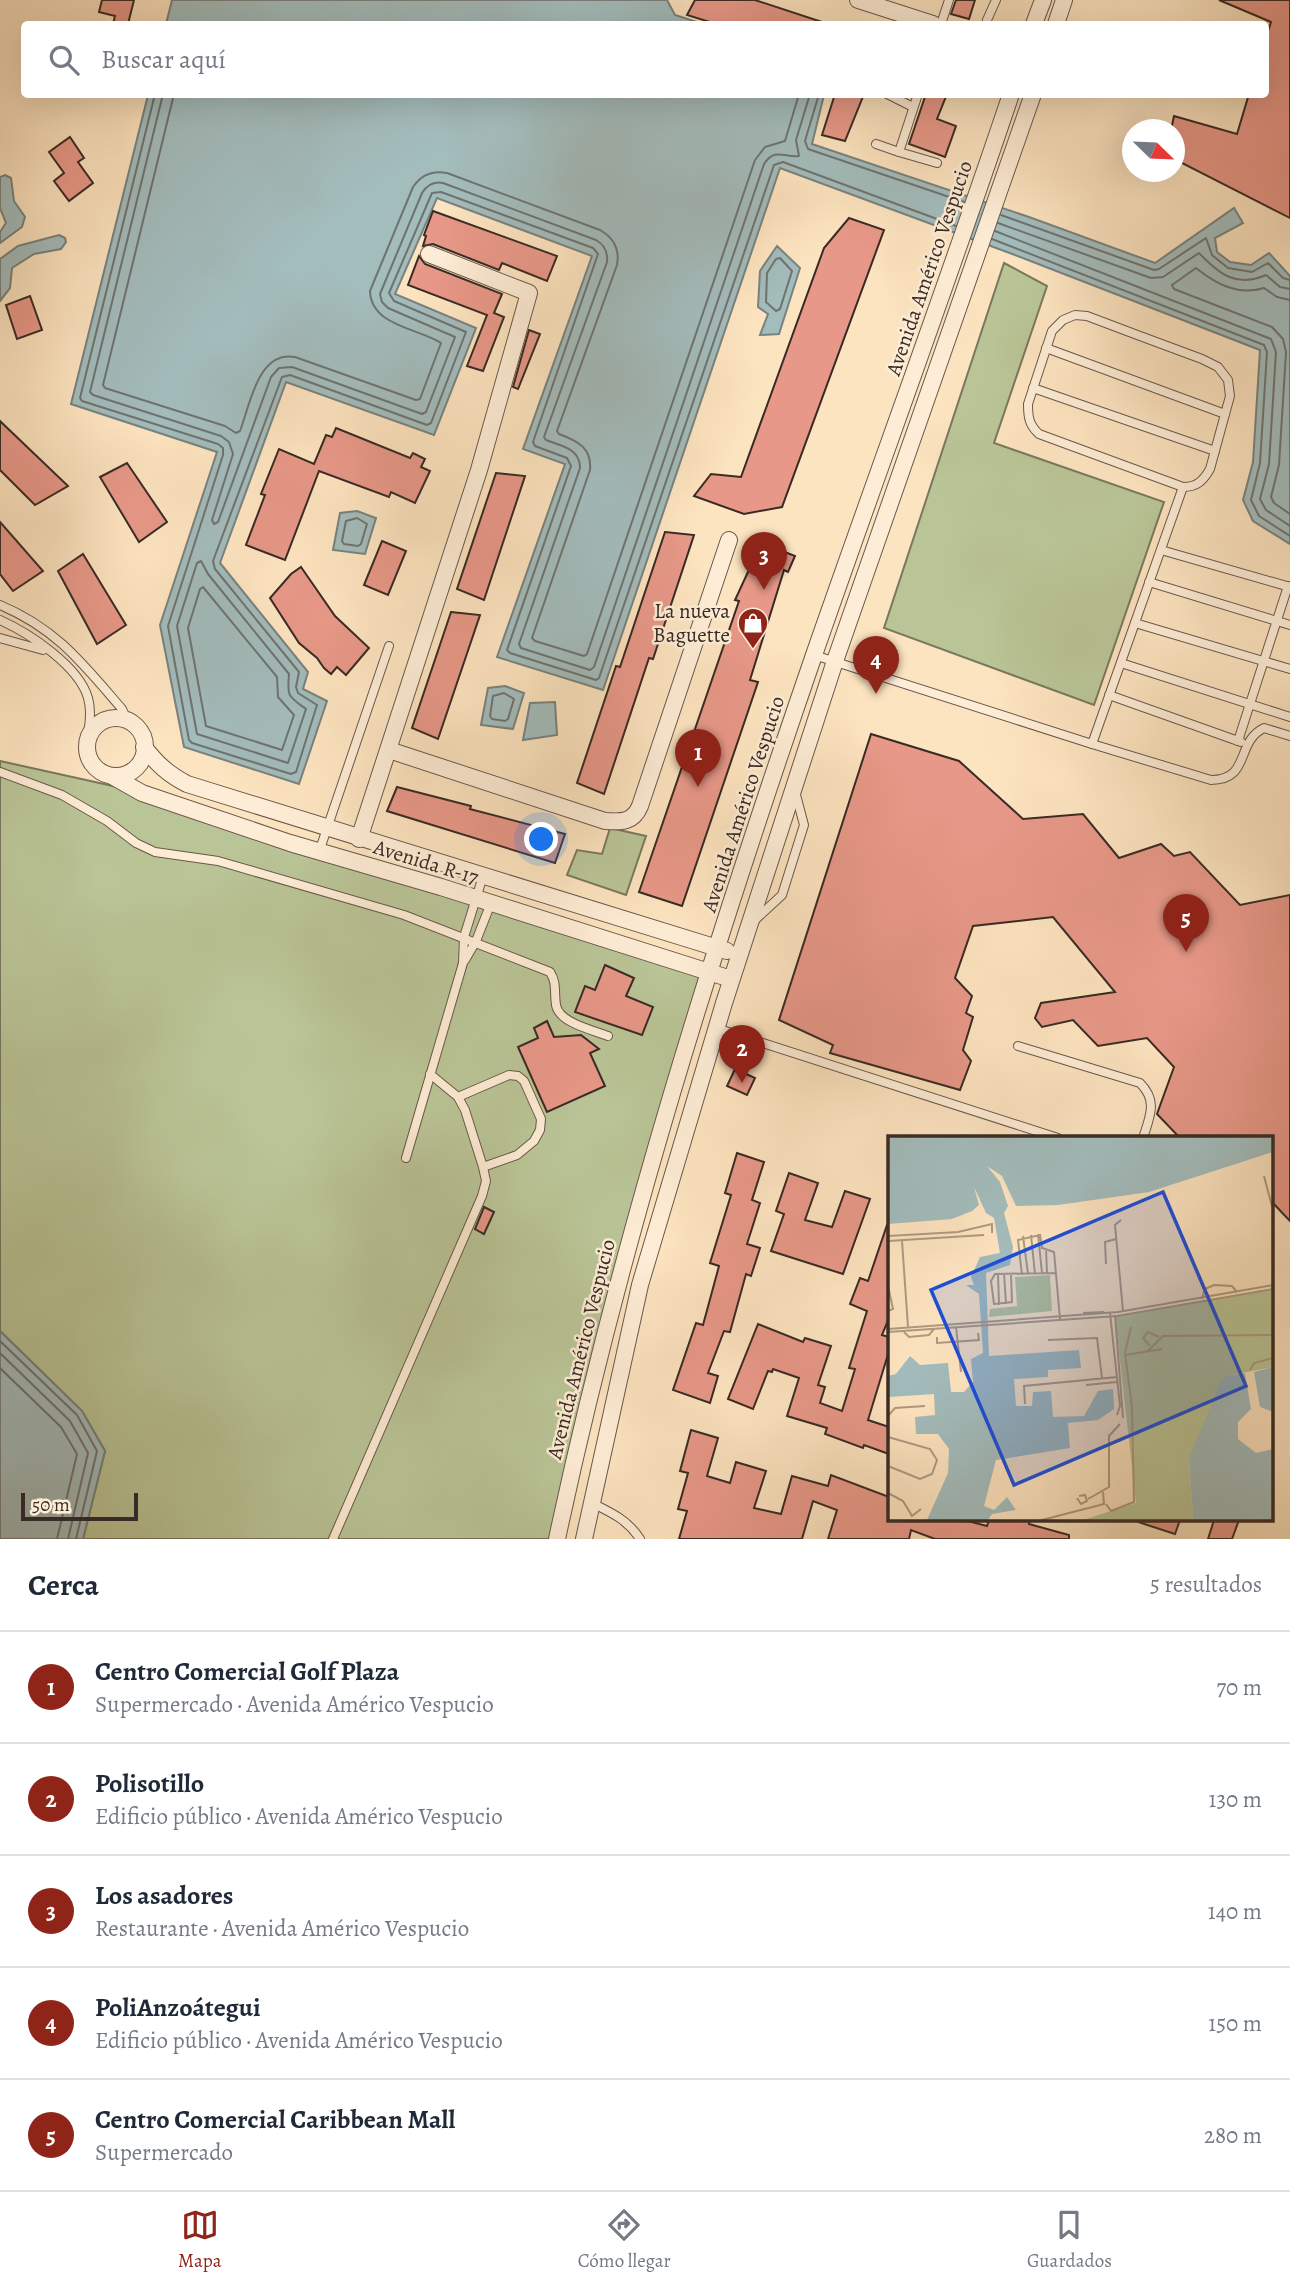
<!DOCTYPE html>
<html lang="es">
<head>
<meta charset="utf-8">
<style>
	:root { --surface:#fff; --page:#f2f2f3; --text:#1f2937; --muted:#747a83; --line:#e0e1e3; --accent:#8f2418 }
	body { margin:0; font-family:Alegreya,serif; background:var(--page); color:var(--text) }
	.compass { position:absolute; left:1122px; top:119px; width:63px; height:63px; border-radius:50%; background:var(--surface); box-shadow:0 7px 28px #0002; rotate:113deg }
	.scale { position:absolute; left:21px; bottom:18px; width:117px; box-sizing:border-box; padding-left:7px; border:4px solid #382a24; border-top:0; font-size:19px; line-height:24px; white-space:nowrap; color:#382a24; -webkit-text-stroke:5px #feedd6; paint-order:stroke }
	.you { position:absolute; left:542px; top:840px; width:24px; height:24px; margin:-18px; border:5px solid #fff; border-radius:50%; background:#1a73e8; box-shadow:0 0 0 10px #1a73e833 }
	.badge { display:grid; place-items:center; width:46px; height:46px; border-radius:50%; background:var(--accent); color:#fff; font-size:23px; font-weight:700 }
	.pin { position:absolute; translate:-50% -58px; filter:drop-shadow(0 2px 4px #0008) }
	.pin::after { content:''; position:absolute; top:37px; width:24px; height:21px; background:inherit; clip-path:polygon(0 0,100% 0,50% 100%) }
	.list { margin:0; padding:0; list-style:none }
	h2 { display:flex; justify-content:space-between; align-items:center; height:91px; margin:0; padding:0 28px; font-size:30px }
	h2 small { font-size:23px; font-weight:400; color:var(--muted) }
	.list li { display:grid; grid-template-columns:46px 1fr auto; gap:21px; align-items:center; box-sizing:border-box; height:112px; padding:0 28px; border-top:2px solid var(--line) }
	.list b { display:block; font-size:26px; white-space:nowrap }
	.list p { margin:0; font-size:23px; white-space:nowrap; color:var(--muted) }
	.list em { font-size:23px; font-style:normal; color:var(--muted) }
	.icon { flex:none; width:38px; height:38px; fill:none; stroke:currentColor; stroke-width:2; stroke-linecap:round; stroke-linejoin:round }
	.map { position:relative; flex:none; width:1290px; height:1539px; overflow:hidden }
	.search { position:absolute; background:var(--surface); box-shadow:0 7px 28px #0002; left:21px; right:21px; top:21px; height:77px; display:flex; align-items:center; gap:18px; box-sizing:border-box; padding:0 24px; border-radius:7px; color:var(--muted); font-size:26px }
	.sheet { height:651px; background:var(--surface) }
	nav { display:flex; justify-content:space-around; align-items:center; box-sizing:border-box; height:98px; border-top:2px solid var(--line); background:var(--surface); font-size:19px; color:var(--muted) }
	nav a { display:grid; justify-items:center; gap:4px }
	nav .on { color:var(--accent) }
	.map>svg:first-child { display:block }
	.green { fill:#bac597; stroke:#79785e; stroke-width:2 }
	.water { fill:#a3bcbc; stroke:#78827f; stroke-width:2 }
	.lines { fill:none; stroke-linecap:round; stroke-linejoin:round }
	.shore { stroke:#6e7370; stroke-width:2 }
	.building { fill:#e89888; stroke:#382a24; stroke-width:2 }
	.service-casing { stroke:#69584b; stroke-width:10 }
	.minor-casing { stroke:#69584b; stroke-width:18 }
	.service { stroke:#feedd6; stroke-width:8 }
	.minor { stroke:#feedd6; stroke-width:16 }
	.labels { text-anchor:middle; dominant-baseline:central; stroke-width:5; stroke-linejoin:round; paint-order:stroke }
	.street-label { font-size:21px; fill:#382a24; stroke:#feedd6 }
	.poi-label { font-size:21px; fill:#382a24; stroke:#feedd6; text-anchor:end }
	.inset-road { fill:none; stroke:#ae9a82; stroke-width:2 }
	.view { fill:#1d4ed8; fill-opacity:0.15; stroke:#1d4ed8; stroke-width:3.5 }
	.inset-edge { fill:none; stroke:#382a24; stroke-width:3.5 }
</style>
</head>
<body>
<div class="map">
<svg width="1290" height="1539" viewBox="0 0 1290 1539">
	<rect width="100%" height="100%" fill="#fde4c0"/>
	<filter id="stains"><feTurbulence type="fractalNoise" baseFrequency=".00286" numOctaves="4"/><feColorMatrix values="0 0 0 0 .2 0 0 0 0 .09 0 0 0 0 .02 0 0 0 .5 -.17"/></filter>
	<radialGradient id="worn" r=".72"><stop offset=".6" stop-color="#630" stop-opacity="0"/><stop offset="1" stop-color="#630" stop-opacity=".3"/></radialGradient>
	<g class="green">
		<path d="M1004,263L1047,286L994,443L1164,502L1094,705L884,628Z"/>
		<path d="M0,761L113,786L709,972L557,1539H83L105,1451L82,1411L0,1331Z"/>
		<path d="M610,828L646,836L626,895L567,875L577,850L602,854Z"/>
	</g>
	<g class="water">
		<path d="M172,0H667L675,15L703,24H166Z"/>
		<path d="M148,95H824L812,144L1029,217L1155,263L1234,208L1243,223L1215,238L1217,252L1230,262L1251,265L1269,253L1290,276V544L1253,521L1243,500L1253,462L1260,350L1015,255L780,168L603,690L497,657L565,464L523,449L592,256L437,198L395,294L476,328L434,435L286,382L220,563L308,672L303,689L327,701L299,784L184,747L160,625L217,452L71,404Z"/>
		<path d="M5,175L11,178L14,201L25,217L22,227L0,243V232L6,223L0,208V177Z"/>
		<path d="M59,235L65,238L66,242L61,249L34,254L12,268L10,288L0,301V259L18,246Z"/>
		<path d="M777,246L800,268L779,334L760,335L768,314L758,307L760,271Z"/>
		<path d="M357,511L376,518L365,554L333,550L340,513Z"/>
		<path d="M505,686L524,693L513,729L481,725L488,688Z"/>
		<path d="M555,702L557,735L523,740L530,703Z"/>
		<path d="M0,1331L82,1411L105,1451L83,1539H0Z"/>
	</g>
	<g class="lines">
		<g class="shore">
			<path d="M155,94L80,398L82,401L218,444L223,448V455L168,626L189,740L192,743L291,774L296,772L317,705L298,693L296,687L299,672L215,569L213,561L282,377L290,375L427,425L431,423L466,332L394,301L389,293L432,193L441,192L593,248L598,254L533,442L535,446L567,458L571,466L507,650L510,653L596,680L599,678L774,165L783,162L956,226"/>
			<path d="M163,94L90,392L93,395L221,436L229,442L233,454L212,520L214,524L218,522L271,377L279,368L292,367L422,414L426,412L455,337L388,308L382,302L380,294L422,193C427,185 434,181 443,183L596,240C605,245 608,252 607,262L544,437L546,440C561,446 580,448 580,468L519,644L521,648L590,670L594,667L764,164C775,147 785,158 799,156L796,140L810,94"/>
			<path d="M174,94L103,385L105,388L225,426L236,433L240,431C250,405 258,350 295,357L416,400L420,399L441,343C418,328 371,326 370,291L413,187C421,175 432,170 447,173L600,230C614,238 620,249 617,265L557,431L559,434C578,441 592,448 590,470L532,638L535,641L584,656L587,654L755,160L765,147L785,141L799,94"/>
			<path d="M819,94L805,141L808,149L964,202"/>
			<path d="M1001,215L1154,270L1159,269L1206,238L1212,255L1228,268L1252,272L1268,263L1283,278L1290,280"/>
			<path d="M998,223L1151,278L1163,277L1199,253C1219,274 1236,288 1266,275L1280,287L1290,289"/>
			<path d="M995,231L1271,339L1276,352L1269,464L1260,499L1266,510L1290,526"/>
			<path d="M992,239L1264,345L1267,352L1260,463L1251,500L1259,516L1290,536"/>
			<path d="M780,258L792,271L780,309L776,311L766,302L767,273L776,259Z"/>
			<path d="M1290,300L1277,297L1264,288C1238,296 1216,284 1196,268L1172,285L1174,289L1272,327L1283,339L1286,352L1279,465L1271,497L1274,503L1290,514"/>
			<path d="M357,518L367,524L361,544L358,546L344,544L342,541L346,521Z"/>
			<path d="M201,561L208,574L289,674C287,697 288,696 306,709L288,763L197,734L177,626L197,563Z"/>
			<path d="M203,587L277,677L278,697L294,715L282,750L206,726L188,628L200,589Z"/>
			<path d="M504,693L514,699L508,719L505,721L492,719L490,716L493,696Z"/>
			<path d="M0,1341L77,1415L97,1451L76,1539"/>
			<path d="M0,1353L70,1421L88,1453L68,1539"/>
			<path d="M0,1368L61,1427L77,1454L57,1539"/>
		</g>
	</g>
	<g class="building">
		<path d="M102,0H134L128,24H113L115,16L99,12Z"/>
		<path d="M695,0H755L822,22V24H716L687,15Z"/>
		<path d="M956,0H975L969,19L951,14Z"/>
		<path d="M1219,0H1290V218L1174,159V130H1171L1174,116L1237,134L1249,94H1265V40L1271,22Z"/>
		<path d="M835,94H864L845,141L822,135Z"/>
		<path d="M926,94H947L937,119L956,126L945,157L909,144Z"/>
		<path d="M70,137L84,158L78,162L93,183L69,201L54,181L64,173L49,152Z"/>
		<path d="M433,211L557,256L547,281L502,263L499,270L433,244L423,246L426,236L424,235Z"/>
		<path d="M849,218L884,230L782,507L744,514L694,496L711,474L741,477L824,248Z"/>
		<path d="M419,256L425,264L502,294L494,313L504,317L483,371L467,366L487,315L408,285Z"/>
		<path d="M30,296L42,330L17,339L6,305Z"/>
		<path d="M529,330L540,334L518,389L513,387Z"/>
		<path d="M0,421L68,486L35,505L0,470Z"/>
		<path d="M336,428L410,458L413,453L425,459L421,467L430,471L415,503L391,492L389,497L319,471L285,560L246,545L265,495L261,494L279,449L314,464L326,435L332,437Z"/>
		<path d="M127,463L167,522L139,542L100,477Z"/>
		<path d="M496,473L525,476L484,600L457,589Z"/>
		<path d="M0,522L43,571L13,591L0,574Z"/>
		<path d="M665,532L694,535L653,659L649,658L604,794L577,783L616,666L620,667Z"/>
		<path d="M382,541L406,551L388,595L364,585Z"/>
		<path d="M757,541L795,556L788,572L784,570L750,680L758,682L682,906L639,892L739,601L735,600L754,559L750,557Z"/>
		<path d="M83,554L126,625L97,644L58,571Z"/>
		<path d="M301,567L335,616L369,648L346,675L337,667L331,674L324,668L317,658L299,643L270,598L291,574Z"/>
		<path d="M451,612L480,615L438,739L412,728Z"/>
		<path d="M871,734L959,761L1023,819L1083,814L1119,858L1161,844L1174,856L1190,852L1240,905L1290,895V1221L1271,1201V1138H1180L1157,1114L1174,1067L1147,1038L1098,1046L1073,1020L1042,1027L1035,1018L1041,1003L1115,992L1053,917L973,926L955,978L972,996L966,1013L973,1017L963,1050L971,1061L960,1090L830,1053L833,1045L779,1020Z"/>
		<path d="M397,787L471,806L470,809L565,834L555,863L387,811Z"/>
		<path d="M605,965L634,978L626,996L653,1007L642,1035L575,1012L585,986L595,990Z"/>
		<path d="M547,1021L554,1037L581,1035L599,1049L590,1053L605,1086L547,1112L518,1047L538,1038L534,1028Z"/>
		<path d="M735,1069L755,1078L747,1095L727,1086Z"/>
		<path d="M737,1153L764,1162L752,1200L760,1203L747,1244L760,1248L751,1276L746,1274L730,1332L724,1331L708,1373L718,1376L710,1403L673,1390L696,1323L703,1325L719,1266L710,1263L731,1195L725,1193Z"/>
		<path d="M789,1173L818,1183L805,1220L832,1227L845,1191L870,1199L843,1274L771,1251L784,1214L776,1211Z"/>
		<path d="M484,1207L494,1212L484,1234L475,1229Z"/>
		<path d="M887,1225H889V1318L882,1335L889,1337V1351L868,1420L889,1427V1454L864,1445L863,1448L825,1434L827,1428L787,1416L799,1378L773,1369L772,1372L768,1371L753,1409L728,1399L758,1324L803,1342L805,1338L831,1346L818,1385L825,1387L820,1403L842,1411L855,1369L849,1368L867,1311L850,1304L860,1278L868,1281Z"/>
		<path d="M691,1430L718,1438L707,1476L730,1483L736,1462L766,1471L754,1508L781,1514L792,1476L828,1486L831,1475L889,1497V1520H964L987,1526L989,1520H1030L1029,1524L1069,1535V1539H935L911,1530L909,1539H828L837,1510L813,1501L802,1539H679L687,1511L678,1509L688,1473L680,1471Z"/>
		<path d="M1139,1520H1180L1175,1534L1138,1522Z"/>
		<path d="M1214,1520H1239L1232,1539H1208Z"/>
	</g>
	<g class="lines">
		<g class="service-casing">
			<g id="service">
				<path d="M987,20L996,0"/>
				<path d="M941,24L949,0"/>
				<path d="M887,94L913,107"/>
				<path d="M918,94L899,152L937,163"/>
				<path d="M876,144L899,152"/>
				<path d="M1075,315L1087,316L1140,336L1202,359L1218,367L1228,380L1230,396L1210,469C1203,481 1197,487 1183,487L1039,434C1029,425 1028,417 1028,404L1052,331L1063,320Z"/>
				<path d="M1046,348L1225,414"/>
				<path d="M1033,388L1215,451"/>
				<path d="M1161,550L1290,587"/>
				<path d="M1149,582L1290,625"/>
				<path d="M0,605C57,629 83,664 122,709L127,720"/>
				<path d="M0,620C29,633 79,666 88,698C92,711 89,728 87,742"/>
				<path d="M1135,623L1290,669"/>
				<path d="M0,638L43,650"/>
				<path d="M814,655L1092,744L1211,780C1251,780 1235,742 1264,728L1290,736"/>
				<path d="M1121,663L1290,717"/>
				<path d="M1109,695L1241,742"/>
				<path d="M1238,741L1288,586"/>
				<path d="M1092,744L1183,487"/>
				<path d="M0,772L62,795L107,821L136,843L155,852L218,861L404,915L550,972C557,983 554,992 556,1005C559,1023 593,1030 608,1036"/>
				<path d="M319,852L389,646"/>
				<path d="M756,919L782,895L804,825L795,791"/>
				<path d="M465,960L476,941L491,903"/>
				<path d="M716,1028L1058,1138"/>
				<path d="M1018,1046L1140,1083C1158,1101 1150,1116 1143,1138"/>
				<path d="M458,1097L509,1075L518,1076L524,1081L541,1119L540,1130L534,1141L517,1155L483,1167"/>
				<path d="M406,1158L463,963L464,937L483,876"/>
				<path d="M592,1503C612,1513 628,1520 640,1539"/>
				<path d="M333,1539L482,1196L486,1181L483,1167L465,1110L458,1097L430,1074"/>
			</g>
		</g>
		<g class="minor-casing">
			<g id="minor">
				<path d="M858,0L933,24"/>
				<path d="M1034,24L1043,0"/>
				<path d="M1056,24L1064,0"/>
				<circle cx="116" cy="747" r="29"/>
				<path d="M144,747C157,764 168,774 187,784L727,951"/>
				<path d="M389,750L605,821C621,822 633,823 640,806L729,540"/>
				<path d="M112,776L142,793L290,843L441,887L731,979"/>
				<path d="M359,839L479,470L529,293L429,254"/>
				<path d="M557,1539C621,1239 714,945 814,655C879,468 948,282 1011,94"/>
				<path d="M584,1539L640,1285L724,1003L835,661L1033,94"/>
			</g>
		</g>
		<use href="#service" class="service"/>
		<use href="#minor" class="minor"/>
	</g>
	<defs>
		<g id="shop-pin" transform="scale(1.575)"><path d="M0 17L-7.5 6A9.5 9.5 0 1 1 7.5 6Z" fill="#8f2418" stroke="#feedd6"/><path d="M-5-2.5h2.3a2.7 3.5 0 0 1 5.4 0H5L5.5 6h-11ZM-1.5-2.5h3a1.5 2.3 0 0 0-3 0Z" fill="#fff"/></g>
	</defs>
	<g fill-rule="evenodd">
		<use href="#shop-pin" x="753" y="623"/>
	</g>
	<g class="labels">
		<g class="street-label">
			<text transform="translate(929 268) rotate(-71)">Avenida Américo Vespucio</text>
			<text transform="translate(743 804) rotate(-72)">Avenida Américo Vespucio</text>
			<text transform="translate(426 862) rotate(17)">Avenida R-17</text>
			<text transform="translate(581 1349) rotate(-76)">Avenida Américo Vespucio</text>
		</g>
		<g class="poi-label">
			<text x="730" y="611">La nueva<tspan x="730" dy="24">Baguette</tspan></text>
		</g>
	</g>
	<g transform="translate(888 1136)">
		<rect width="385" height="385" fill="#fde4c0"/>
		<path d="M162,139L164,175L101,181L102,173L129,170L127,141ZM385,153V231L338,240L301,321L305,384H195L248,367L227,180Z" fill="#bac597"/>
		<path d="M0,1H385V16L261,56L170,69L128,70L114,40L99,30L112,46L120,70L116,77L125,111L122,129L98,137L101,220L191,214L193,232L160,234V241L126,243L128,270H144L145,256L163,255L165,281L196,280L210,255L225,253L226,273L210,284L180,287L182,312L108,324L96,370L106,374L119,361L128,374L104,378L100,384H39L60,337L61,313L50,298H28L27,281L47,279L46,258L1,261L0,240L8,238L22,220L32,229L60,227L63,256H76L85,246L83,223L95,217L91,158L78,149H86L83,141L92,121L112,117L106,82L98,77L86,51L91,69L84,75L64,83L0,88ZM385,231V276L372,271L366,236ZM357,237L363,273L350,286V303L368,317L385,313V384H305L301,321L333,246L338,240Z" fill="#a3bcbc"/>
		<path class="inset-road" d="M376,40L385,74M233,84L227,89L235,175M150,98L154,137M143,99L147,138M0,100L70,96L104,88V97M135,100L140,138M0,105L96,99M14,105L20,191M158,113L159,137M218,128L217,106L228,103M116,137L118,168M110,138L111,169M123,139L124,166L106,168L103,145L107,138L168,137M134,139L130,104L152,99L154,112L166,116L172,183M0,150L5,173L0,175M314,163L317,153L326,149L344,150L349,156M195,177L216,176M222,177L232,270L229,279M227,179L235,282M68,191L73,236M0,193L230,176L385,149M0,196L229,180L385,153M16,196L21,201L41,199L46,193M49,201V207L91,204L90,197M160,204L209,202L214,242M262,210L255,202L260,196L271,201M260,215L275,200L385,199M237,219L274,213M362,234L366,227L385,222M198,249L229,246M137,268L136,250L229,241M0,280L7,272L37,270M0,301L42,313L49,324L44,338L32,343L0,330M0,357L15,365L24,380L33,373M189,362L193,368L199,365L197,359L191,360M200,363L221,351V300L232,288M218,368L223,375L246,366L244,271L237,217L243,191M154,384L216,368L215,356"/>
		<path class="view" d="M275,56L358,250L126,349L43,154Z"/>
		<rect width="385" height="385" class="inset-edge"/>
	</g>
	<rect width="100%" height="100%" filter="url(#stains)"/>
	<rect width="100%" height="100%" fill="url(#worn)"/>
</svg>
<svg class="compass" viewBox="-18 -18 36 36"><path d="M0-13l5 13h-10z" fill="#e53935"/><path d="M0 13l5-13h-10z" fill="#747a83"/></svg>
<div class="scale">50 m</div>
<div class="you"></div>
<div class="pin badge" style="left:698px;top:787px">1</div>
<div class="pin badge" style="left:742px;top:1083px">2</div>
<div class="pin badge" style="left:764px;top:590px">3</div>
<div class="pin badge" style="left:876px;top:694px">4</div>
<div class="pin badge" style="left:1186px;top:952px">5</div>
<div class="search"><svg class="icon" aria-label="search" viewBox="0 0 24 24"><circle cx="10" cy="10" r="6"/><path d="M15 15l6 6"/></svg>Buscar aquí</div>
</div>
<section class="sheet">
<h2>Cerca<small>5 resultados</small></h2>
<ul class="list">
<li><span class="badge">1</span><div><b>Centro Comercial Golf Plaza</b><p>Supermercado · Avenida Américo Vespucio</p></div><em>70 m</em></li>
<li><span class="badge">2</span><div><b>Polisotillo</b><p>Edificio público · Avenida Américo Vespucio</p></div><em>130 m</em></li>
<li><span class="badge">3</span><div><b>Los asadores</b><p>Restaurante · Avenida Américo Vespucio</p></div><em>140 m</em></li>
<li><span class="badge">4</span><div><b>PoliAnzoátegui</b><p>Edificio público · Avenida Américo Vespucio</p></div><em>150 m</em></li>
<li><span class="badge">5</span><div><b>Centro Comercial Caribbean Mall</b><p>Supermercado</p></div><em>280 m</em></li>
</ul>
</section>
<nav>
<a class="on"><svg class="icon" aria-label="map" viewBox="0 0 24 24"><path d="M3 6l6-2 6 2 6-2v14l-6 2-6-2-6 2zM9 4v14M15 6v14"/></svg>Mapa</a>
<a><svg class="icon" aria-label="directions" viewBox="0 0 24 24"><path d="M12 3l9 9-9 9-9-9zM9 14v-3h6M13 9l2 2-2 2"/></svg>Cómo llegar</a>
<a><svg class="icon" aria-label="saved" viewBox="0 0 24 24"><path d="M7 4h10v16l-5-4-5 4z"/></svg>Guardados</a>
</nav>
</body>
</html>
